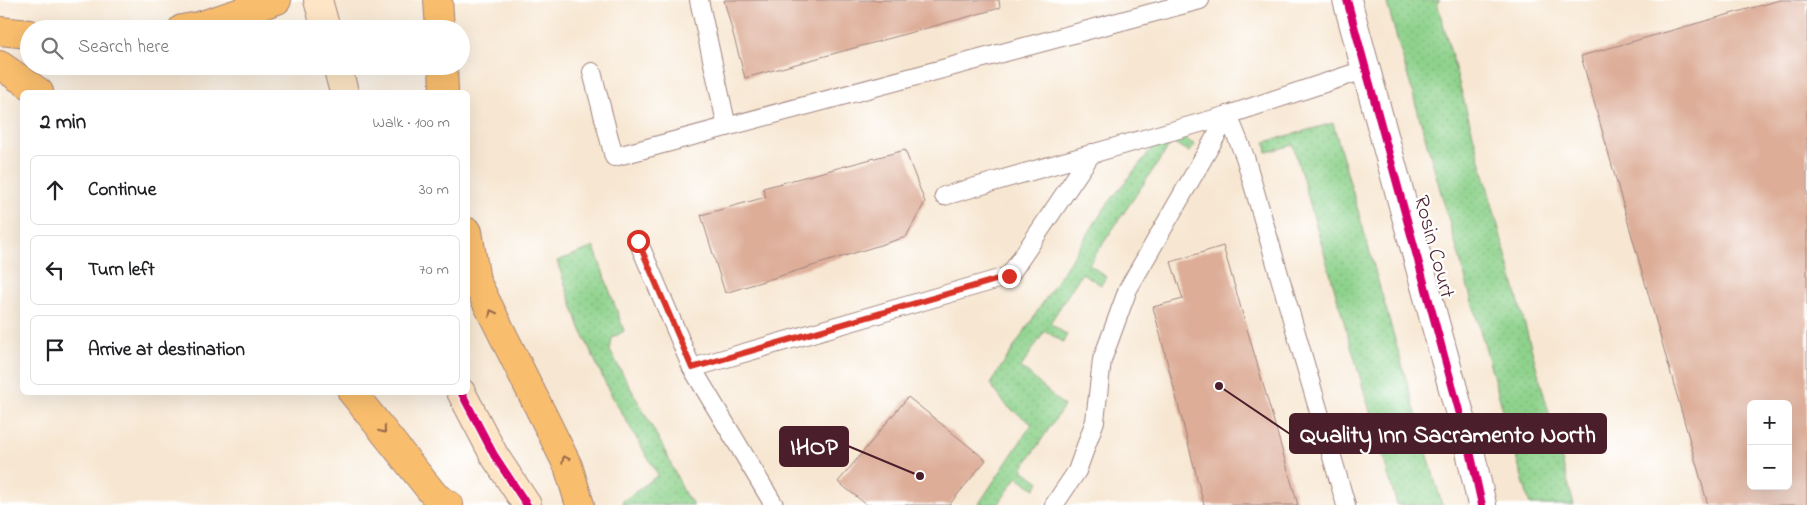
<!DOCTYPE html>
<html lang="en">
<head>
<meta charset="utf-8">
<style>
	:root { --surface:#fff; --page:#f2f2f2; --text:#202124; --muted:#757577; --line:#e0e0e0 }
	body { margin:0; font-family:"Indie Flower",sans-serif; background:var(--page); color:var(--text) }
	.controls { position:absolute; right:15px; bottom:15px; display:grid; overflow:hidden; border-radius:8px; box-shadow:0 5px 20px #0002 }
	.controls button { width:45px; height:45px; display:grid; place-items:center; padding:0; border:0; border-bottom:1px solid var(--line); background:var(--surface); color:var(--text); font:25px sans-serif }
	.stop { position:absolute; width:15px; height:15px; margin:-11px; border:4px solid #d93025; border-radius:50%; background:#fff }
	.stop.end { background:#d93025; border-color:#fff; box-shadow:0 1px 5px #0008 }
	.list { margin:0; padding:0; list-style:none }
	h2 { display:flex; justify-content:space-between; align-items:center; height:65px; margin:0; padding:0 20px; font-size:21px }
	h2 small { font-size:16px; font-weight:400; color:var(--muted) }
	.list li { display:grid; grid-template-columns:32px 1fr auto; gap:15px; align-items:center; box-sizing:border-box; height:70px; margin:0 10px 10px; padding:0 10px; border:1px solid var(--line); border-radius:8px }
	.list b { display:block; font-size:19px; white-space:nowrap }
	.list em { font-size:16px; font-style:normal; color:var(--muted) }
	.icon { flex:none; width:28px; height:28px; fill:none; stroke:currentColor; stroke-width:2; stroke-linecap:round; stroke-linejoin:round }
	.map { position:relative; flex:none; width:1807px; height:505px; overflow:hidden }
	.search { position:absolute; background:var(--surface); box-shadow:0 5px 20px #0002; left:20px; top:20px; width:450px; height:55px; display:flex; align-items:center; gap:12px; box-sizing:border-box; padding:0 18px; border-radius:28px; color:var(--muted); font-size:19px }
	.panel { position:absolute; background:var(--surface); box-shadow:0 5px 20px #0002; left:20px; top:90px; width:450px; height:305px; border-radius:8px }
	.map>svg:first-child { display:block }
	.grass { fill:url(#grass-dots); stroke:#6c785c }
	.building { fill:#ddad98; fill-rule:evenodd }
	.lines { fill:none; stroke-linecap:round; stroke-linejoin:round }
	.service-casing { stroke:#a0837e; stroke-width:20 }
	.minor-casing { stroke:#a0837e; stroke-width:30 }
	.secondary-casing { stroke:#a0837e; stroke-width:30 }
	.motorway-casing { stroke:#a0837e; stroke-width:30 }
	.service { stroke:#fff; stroke-width:18 }
	.minor { stroke:#fff; stroke-width:28 }
	.secondary { stroke:#fde5c5; stroke-width:28 }
	.motorway { stroke:#f9be6d; stroke-width:28 }
	.cycleway-casing { stroke:#fff; stroke-width:11 }
	.cycleway { stroke:#d6006c; stroke-width:8 }
	.oneway { stroke:#996749 }
	.route { stroke:#d93025; stroke-width:6 }
	.labels { text-anchor:middle; dominant-baseline:central; stroke-width:4.5; stroke-linejoin:round; paint-order:stroke }
	.street-label { font-size:22px; fill:#4a1f2b; stroke:#fff }
	.leader { fill:none; stroke:#4a1f2b; stroke-width:2 }
	.callout-dot { fill:#4a1f2b; stroke:#fff; stroke-width:2 }
	.callout { fill:#4a1f2b; stroke:#4a1f2b; stroke-width:2 }
	.callout-label { font-size:24px; text-anchor:middle; font-weight:bold; fill:#fff }
</style>
</head>
<body>
<div class="map">
<svg width="1807" height="505" viewBox="0 0 1807 505">
	<defs>
		<pattern id="grass-dots" width="8" height="8" patternUnits="userSpaceOnUse" patternTransform="scale(1.25)"><rect width="8" height="8" fill="#8ed28c"/><path d="M2 2h.1M6 6h.1" fill="none" stroke="#7cb479" stroke-width="1.8" stroke-linecap="round"/></pattern>
	</defs>
	<rect width="100%" height="100%" fill="#fff"/>
	<filter id="ink" filterUnits="userSpaceOnUse"><feTurbulence type="fractalNoise" baseFrequency=".02" numOctaves="2"/><feDisplacementMap in="SourceGraphic" scale="10" xChannelSelector="R" yChannelSelector="G"/><feConvolveMatrix kernelMatrix="1 2 1 2 8 2 1 2 1" color-interpolation-filters="sRGB"/></filter>
	<filter id="wash" filterUnits="userSpaceOnUse"><feTurbulence type="fractalNoise" baseFrequency=".0096" numOctaves="4" result="noise"/><feDisplacementMap in="SourceGraphic" scale="20" xChannelSelector="R" yChannelSelector="G"/><feGaussianBlur stdDeviation="1.12" result="paint"/><feColorMatrix in="noise" values="0 0 0 0 0 0 0 0 0 0 0 0 0 0 0 0 0 1.4 0 .05"/><feComposite in="paint" operator="in"/></filter>
	<g filter="url(#wash)">
		<rect width="100%" height="100%" fill="#f7e7d2"/>
		<g class="grass">
			<path d="M1386,0H1440L1437,2L1574,505H1530Z"/>
			<path d="M1333,123L1442,505H1397L1293,145L1267,152L1265,142Z"/>
			<path d="M1181,136L1195,145L1189,152L1172,142L1089,264L1106,277L1101,285L1082,273L1050,323L1067,335L1063,342L1045,331L1021,367L1064,406L1022,469L1039,482L1035,489L1017,477L998,505H978L1032,424L1007,406L990,384L1106,206L1153,147L1175,137Z"/>
			<path d="M594,247L624,331L612,338L610,351L662,445L685,494L694,505H624L622,502L658,475L609,391L580,328L557,261Z"/>
		</g>
		<g id="blocks">
			<g class="building">
				<path d="M724,0H999L1000,8L745,78Z"/>
				<path d="M1780,0H1807V505H1708L1581,56ZM1751,404H1788V486H1751Z"/>
				<path d="M905,150L925,202L906,237L725,293L701,215L766,197L763,188Z"/>
				<path d="M1223,246L1298,505H1204L1153,307L1183,299L1171,262Z"/>
				<path d="M908,397L986,460L949,505H867L838,482Z"/>
			</g>
		</g>
	</g>
	<g filter="url(#ink)">
		<use href="#blocks" fill-opacity="0" stroke="#a0837e" stroke-width="1"/>
		<g class="lines">
			<g class="service-casing">
				<g id="service">
					<path d="M699,0L727,127"/>
					<path d="M592,72L614,157L1200,0"/>
					<path d="M944,196L1228,115L1367,69"/>
					<path d="M638,241L692,368L774,505"/>
					<path d="M692,368L1009,276L1092,153"/>
					<path d="M1054,505L1077,471L1095,421L1102,360L1128,289L1228,115L1245,157L1346,505"/>
				</g>
			</g>
			<g class="minor-casing">
				<path id="minor" d="M1347,0L1470,451L1482,505"/>
			</g>
			<g class="secondary-casing">
				<g id="secondary">
					<path d="M318,0L326,29"/>
					<path d="M337,66L344,92"/>
					<path d="M461,392L494,455L527,505"/>
				</g>
			</g>
			<g class="motorway-casing">
				<g id="motorway">
					<path d="M438,0L440,29"/>
					<path d="M182,29L199,26L277,0"/>
					<path d="M0,31L29,34"/>
					<path d="M0,65L39,92"/>
					<path d="M443,66L444,92"/>
					<path d="M468,232L476,281L568,466L580,505"/>
					<path d="M352,392L435,496L449,505"/>
				</g>
			</g>
			<use href="#service" class="service"/>
			<use href="#minor" class="minor"/>
			<use href="#secondary" class="secondary"/>
			<use href="#motorway" class="motorway"/>
			<g class="cycleway-casing">
				<g id="cycleway">
					<path d="M1347,0L1470,451L1482,505"/>
					<path d="M461,392L494,455L527,505"/>
				</g>
			</g>
			<use href="#cycleway" class="cycleway"/>
		</g>
		<defs><path id="oneway-chevron" d="M-2-3.5L2.5 0L-2 3.5" fill="none" stroke-width="1.6" stroke-linecap="round" stroke-linejoin="round" transform="scale(1.25)"/></defs>
		<g class="oneway">
			<use href="#oneway-chevron" transform="translate(492 313) rotate(-117)"/>
			<use href="#oneway-chevron" transform="translate(383 430) rotate(51)"/>
			<use href="#oneway-chevron" transform="translate(565 459) rotate(-116)"/>
		</g>
	</g>
	<g class="lines" filter="url(#ink)">
		<path class="route" d="M638,241L692,368L1009,276"/>
	</g>
	<g class="labels">
		<g class="street-label">
			<text transform="translate(1433 247) rotate(75)">Rosin Court</text>
		</g>
	</g>
	<path class="leader" d="M1219 386L1290 434M920 476L848 446"/>
	<g class="callout-dot">
		<circle cx="1219" cy="386" r="5"/>
		<circle cx="920" cy="476" r="5"/>
	</g>
	<g class="callout">
		<rect x="1290" y="414" width="316" height="39" rx="5"/>
		<rect x="780" y="427" width="68" height="39" rx="5"/>
	</g>
	<g class="callout-label">
		<text x="1448" y="442">Quality Inn Sacramento North</text>
		<text x="814" y="454">IHOP</text>
	</g>
</svg>
<div class="controls">
<button>+</button>
<button>−</button>
</div>
<div class="stop" style="left:638px;top:241px"></div>
<div class="stop end" style="left:1009px;top:276px"></div>
<div class="search"><svg class="icon" aria-label="search" viewBox="0 0 24 24"><circle cx="10" cy="10" r="6"/><path d="M15 15l6 6"/></svg>Search here</div>
<section class="panel">
<h2>2 min<small>Walk · 100 m</small></h2>
<ul class="list">
<li><svg class="icon" aria-label="ahead" viewBox="0 0 24 24"><path d="M12 20V5M6 11l6-6 6 6"/></svg><div><b>Continue</b></div><em>30 m</em></li>
<li><svg class="icon" aria-label="left" viewBox="0 0 24 24"><path d="M17 20v-9H6M10 6l-5 5 5 5"/></svg><div><b>Turn left</b></div><em>70 m</em></li>
<li><svg class="icon" aria-label="arrive" viewBox="0 0 24 24"><path d="M6 21V4h12l-3 4 3 4H6"/></svg><div><b>Arrive at destination</b></div></li>
</ul>
</section>
</div>
</body>
</html>
